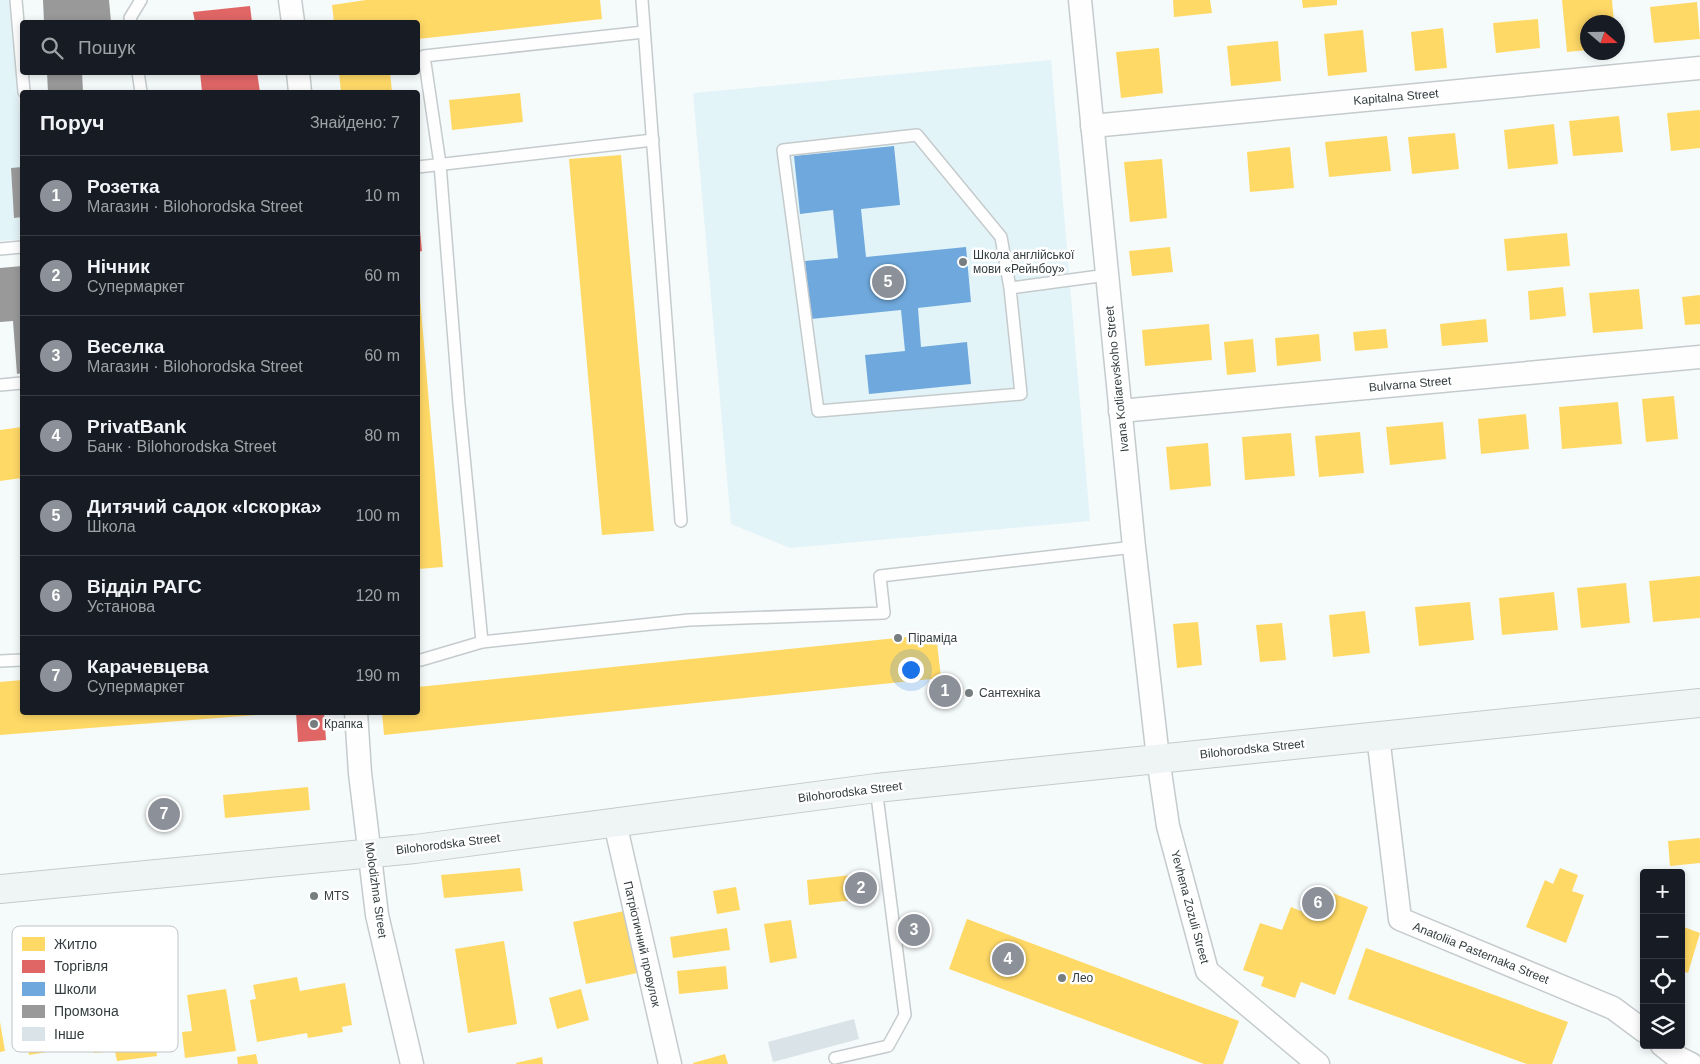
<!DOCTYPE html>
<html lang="uk">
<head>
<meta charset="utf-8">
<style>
	:root { --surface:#171b24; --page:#20242c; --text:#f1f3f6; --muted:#9ea1a6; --line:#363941; --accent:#8c9099 }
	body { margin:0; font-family:Helvetica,sans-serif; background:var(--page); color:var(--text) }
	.controls { position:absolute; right:15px; bottom:15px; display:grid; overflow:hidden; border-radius:5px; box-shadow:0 2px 8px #0003 }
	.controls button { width:45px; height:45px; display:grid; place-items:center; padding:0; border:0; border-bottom:1px solid var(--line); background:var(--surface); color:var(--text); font:25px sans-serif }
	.compass { position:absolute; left:1580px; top:15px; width:45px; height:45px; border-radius:50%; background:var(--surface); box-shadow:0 2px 8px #0003; rotate:110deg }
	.you { position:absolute; left:910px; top:669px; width:18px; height:18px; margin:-12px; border:4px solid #fff; border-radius:50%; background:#1a73e8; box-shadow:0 0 0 8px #1a73e833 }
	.badge { display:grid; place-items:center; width:32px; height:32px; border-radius:50%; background:var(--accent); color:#fff; font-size:16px; font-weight:700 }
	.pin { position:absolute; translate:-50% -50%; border:2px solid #fff; box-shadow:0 1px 5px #0006 }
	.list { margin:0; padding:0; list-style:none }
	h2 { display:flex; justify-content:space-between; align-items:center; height:65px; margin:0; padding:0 20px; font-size:21px }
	h2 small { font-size:16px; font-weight:400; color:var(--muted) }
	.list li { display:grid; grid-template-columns:32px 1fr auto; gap:15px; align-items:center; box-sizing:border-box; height:80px; padding:0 20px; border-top:1px solid var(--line) }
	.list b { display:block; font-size:19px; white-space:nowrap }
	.list p { margin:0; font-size:16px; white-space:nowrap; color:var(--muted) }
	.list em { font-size:16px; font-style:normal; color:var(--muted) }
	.icon { flex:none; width:28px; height:28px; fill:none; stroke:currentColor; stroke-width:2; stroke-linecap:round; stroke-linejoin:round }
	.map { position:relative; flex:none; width:1700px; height:1064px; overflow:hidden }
	.search { position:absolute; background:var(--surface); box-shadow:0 2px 8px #0003; left:20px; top:20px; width:400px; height:55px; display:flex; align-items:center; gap:12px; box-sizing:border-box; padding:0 18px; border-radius:5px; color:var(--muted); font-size:19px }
	.panel { position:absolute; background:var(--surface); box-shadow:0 2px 8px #0003; left:20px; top:90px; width:400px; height:625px; border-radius:5px }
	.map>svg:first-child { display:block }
	.built { fill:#e3f4f8 }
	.homes { fill:#ffd966 }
	.shops { fill:#e06666 }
	.schools { fill:#6fa8dc }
	.industry { fill:#999 }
	.building { fill:#dae3e7 }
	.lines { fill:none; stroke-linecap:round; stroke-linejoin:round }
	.lane-casing { stroke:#c5cbcc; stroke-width:14 }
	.street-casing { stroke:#c5cbcc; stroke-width:25 }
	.secondary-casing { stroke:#c5cbcc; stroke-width:30 }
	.lane { stroke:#fefefe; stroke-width:11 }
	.street { stroke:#fefefe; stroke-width:22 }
	.secondary { stroke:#eff4f4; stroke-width:28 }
	.poi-dot { fill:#777e80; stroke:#fff; stroke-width:2 }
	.labels { text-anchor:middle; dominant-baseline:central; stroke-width:5; stroke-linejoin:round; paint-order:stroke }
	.street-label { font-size:12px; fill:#333c3e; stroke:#fff }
	.poi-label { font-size:12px; fill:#333c3e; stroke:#fff; text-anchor:start }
	.key { fill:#fff; stroke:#c2c4c5; stroke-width:1 }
	.key-label { font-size:14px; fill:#333c3e }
</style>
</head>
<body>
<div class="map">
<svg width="1700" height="1064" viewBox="0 0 1700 1064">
	<rect width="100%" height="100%" fill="#f5fafb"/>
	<g class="built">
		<path d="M0,0H11L22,141V239L0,241Z"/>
		<path d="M1051,60L1090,521L790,548L731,524L693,93Z"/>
	</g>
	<g class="homes">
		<path d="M366,0H600L602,19L418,39V22H334L332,5Z"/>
		<path d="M1173,0H1210L1212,13L1174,17Z"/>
		<path d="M1302,0H1337V5L1303,8Z"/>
		<path d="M1562,0H1612L1614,22H1588V50L1567,52Z"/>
		<path d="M1697,2L1700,39L1654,43L1650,7Z"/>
		<path d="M1538,19L1540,48L1496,53L1493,23Z"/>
		<path d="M1443,28L1447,68L1415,71L1411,32Z"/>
		<path d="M1363,30L1367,72L1328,76L1324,34Z"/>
		<path d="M1278,41L1281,81L1231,86L1227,46Z"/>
		<path d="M1159,48L1163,93L1121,98L1116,52Z"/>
		<path d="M339,72H390L392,92H341Z"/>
		<path d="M520,93L523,122L452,130L449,100Z"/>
		<path d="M1700,110V148L1671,151L1667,113Z"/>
		<path d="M1619,116L1623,152L1573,156L1569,121Z"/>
		<path d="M1554,124L1558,164L1508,169L1504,130Z"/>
		<path d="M1455,133L1459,169L1412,174L1408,137Z"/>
		<path d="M1387,136L1391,171L1329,177L1325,142Z"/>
		<path d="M1290,147L1294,188L1250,192L1247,152Z"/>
		<path d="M621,155L654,531L602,535L569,159Z"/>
		<path d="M1162,159L1167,218L1130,222L1124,162Z"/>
		<path d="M1567,233L1570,266L1507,271L1504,239Z"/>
		<path d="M1170,247L1173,272L1132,276L1129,251Z"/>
		<path d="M418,274L443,567L418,569Z"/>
		<path d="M1563,287L1566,316L1530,320L1528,291Z"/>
		<path d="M1639,289L1643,329L1593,333L1589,293Z"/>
		<path d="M1700,295V324L1685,325L1682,297Z"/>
		<path d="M1486,319L1488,342L1442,346L1440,324Z"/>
		<path d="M1209,324L1212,360L1145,366L1142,330Z"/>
		<path d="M1386,329L1388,348L1355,351L1353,332Z"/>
		<path d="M1319,334L1321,361L1277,366L1275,338Z"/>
		<path d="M1253,339L1256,372L1227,375L1224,342Z"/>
		<path d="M1674,396L1678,439L1646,442L1642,399Z"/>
		<path d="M1618,402L1622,444L1562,449L1559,407Z"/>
		<path d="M1526,414L1529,449L1481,454L1478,419Z"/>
		<path d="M1443,422L1446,459L1390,465L1386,427Z"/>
		<path d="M22,427V478L0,481V430Z"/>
		<path d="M1360,432L1364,473L1319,477L1315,436Z"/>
		<path d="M1291,433L1295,476L1245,480L1242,437Z"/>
		<path d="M1208,443L1211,486L1170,490L1166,447Z"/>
		<path d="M1700,576V618L1653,622L1649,581Z"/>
		<path d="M1626,583L1630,623L1581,628L1577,588Z"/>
		<path d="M1554,592L1558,630L1502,635L1499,598Z"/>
		<path d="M1470,602L1474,640L1419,646L1415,607Z"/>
		<path d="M1365,611L1370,653L1333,657L1329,615Z"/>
		<path d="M1198,622L1202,665L1177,668L1173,624Z"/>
		<path d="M1282,623L1286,660L1260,662L1256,625Z"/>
		<path d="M936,634L941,678L384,735L382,712H418V687Z"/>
		<path d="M22,680V712L269,714L0,735V682Z"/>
		<path d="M308,787L310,810L225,818L223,795Z"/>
		<path d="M1700,838V863L1670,866L1668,841Z"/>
		<path d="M520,868L523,891L444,898L441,875Z"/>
		<path d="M1560,868L1578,875L1572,891L1584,895L1566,943L1526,927L1545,880L1553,884Z"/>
		<path d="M851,875L854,900L809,905L807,880Z"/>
		<path d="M736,887L740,910L717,914L713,891Z"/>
		<path d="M1325,890L1368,907L1335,995L1301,982L1295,998L1261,986L1264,977L1243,970L1260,923L1282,930L1291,907L1315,917Z"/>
		<path d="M624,911L637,973L586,984L573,922Z"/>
		<path d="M967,919L1239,1021L1223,1064H1204L949,969Z"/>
		<path d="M791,920L797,958L770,963L764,924Z"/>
		<path d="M1681,926L1700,933L1688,973L1681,970Z"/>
		<path d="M727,928L730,950L673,958L670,937Z"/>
		<path d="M504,941L517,1024L468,1033L455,949Z"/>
		<path d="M1366,948L1568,1022L1552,1064H1527L1348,999Z"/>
		<path d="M726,966L728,989L679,994L677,971Z"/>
		<path d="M297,977L300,991L345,983L352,1025L342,1027L343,1032L308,1038L307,1033L257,1042L250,1000L256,999L253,985Z"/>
		<path d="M226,989L236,1051L185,1058L182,1032L192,1031L187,995Z"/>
		<path d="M581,989L589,1020L557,1029L549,998Z"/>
		<path d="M151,1003L157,1056L117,1061L115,1051L94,1053L89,1010Z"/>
		<path d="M53,1008L60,1050L29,1055L22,1013Z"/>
		<path d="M0,1022L5,1051L0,1052Z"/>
		<path d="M256,1054L258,1064H238L237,1057Z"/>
		<path d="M725,1054L728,1064H693V1063Z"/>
		<path d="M542,1057L543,1064H516V1063Z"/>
	</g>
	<g class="shops">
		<path d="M250,6L252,22H195L193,12Z"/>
		<path d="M200,72H257L260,92H202Z"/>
		<path d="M418,209L422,251L418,252Z"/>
		<path d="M296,712H324L326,740L298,742Z"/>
	</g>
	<path class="schools" d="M894,146L900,205L861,209L866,257L966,247L971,302L918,308L921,347L967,342L971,384L869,394L865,355L905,351L901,310L811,319L805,261L838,258L833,210L800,214L794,156Z"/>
	<g class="industry">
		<path d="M43,0H109L111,22H44Z"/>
		<path d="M47,72H82L83,92H48Z"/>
		<path d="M22,167V217L14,218L11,168Z"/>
		<path d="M22,266V373L17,374L13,321L0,322V268Z"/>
	</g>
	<path class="building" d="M854,1019L859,1039L773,1062L768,1042Z"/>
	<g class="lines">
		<g class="lane-casing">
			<g id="lane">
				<path d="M16,0L24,92"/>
				<path d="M642,0L681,521"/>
				<path d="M131,22L130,18L141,0"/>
				<path d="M138,72L141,92"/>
				<path d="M418,167L653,140"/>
				<path d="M0,249L22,247"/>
				<path d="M1010,288L1001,237L917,135L783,150L818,411L1021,394L1010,288L1107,275"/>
				<path d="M0,385L22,383"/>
				<path d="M482,642L459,404L440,164L424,56L644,32"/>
				<path d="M421,660L482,642L689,620L884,613L880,576L1134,547"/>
				<path d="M0,661L22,660"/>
				<path d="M835,1058L888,1046L905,1015L876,788"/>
			</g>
		</g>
		<g class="street-casing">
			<g id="street">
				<path d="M290,0L293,22"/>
				<path d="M1080,0L1134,547L1158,758L1168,826L1207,971L1318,1064"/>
				<path d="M298,72L300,92"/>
				<path d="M1092,126L1700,68"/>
				<path d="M1120,411L1700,357"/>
				<path d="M356,712L360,773L377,915L412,1064"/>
				<path d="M1378,736L1400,919L1613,1008L1644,1031"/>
				<path d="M615,823L670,1064"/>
				<path d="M1662,1045L1677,1057L1691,1064"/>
			</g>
		</g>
		<g class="secondary-casing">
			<path id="secondary" d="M0,889L415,849L876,788L1700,703"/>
		</g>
		<use href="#lane" class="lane"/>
		<use href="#street" class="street"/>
		<use href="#secondary" class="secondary"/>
	</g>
	<g class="poi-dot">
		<circle cx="963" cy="262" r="5"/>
		<circle cx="898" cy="638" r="5"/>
		<circle cx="969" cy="693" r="5"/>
		<circle cx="314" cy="724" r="5"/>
		<circle cx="314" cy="896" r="5"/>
		<circle cx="1062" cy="978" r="5"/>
	</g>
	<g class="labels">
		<g class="street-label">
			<text transform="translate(1396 97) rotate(-5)">Kapitalna Street</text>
			<text transform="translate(1117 379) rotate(-96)">Ivana Kotliarevskoho Street</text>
			<text transform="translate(1410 384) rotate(-5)">Bulvarna Street</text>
			<text transform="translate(1252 749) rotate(-6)">Bilohorodska Street</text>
			<text transform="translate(850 792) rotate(-7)">Bilohorodska Street</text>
			<text transform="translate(448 844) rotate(-7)">Bilohorodska Street</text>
			<text transform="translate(376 890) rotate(82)">Molodizhna Street</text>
			<text transform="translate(1190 907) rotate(75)">Yevhena Zozuli Street</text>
			<text transform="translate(642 944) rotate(77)">Патріотичний провулок</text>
			<text transform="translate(1481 953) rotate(22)">Anatoliia Pasternaka Street</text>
		</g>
		<g class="poi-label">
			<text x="973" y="255">Школа англійської<tspan x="973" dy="14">мови «Рейнбоу»</tspan></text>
			<text x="908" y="638">Піраміда</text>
			<text x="979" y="693">Сантехніка</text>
			<text x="324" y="724">Крапка</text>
			<text x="324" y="896">MTS</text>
			<text x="1072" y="978">Лео</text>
		</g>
	</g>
	<rect x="12" y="926" width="166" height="126" rx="8" class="key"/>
	<rect x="22" y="937" width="23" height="14" fill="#ffd966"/>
	<rect x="22" y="960" width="23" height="13" fill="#e06666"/>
	<rect x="22" y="982" width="23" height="14" fill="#6fa8dc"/>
	<rect x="22" y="1005" width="23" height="13" fill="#999"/>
	<rect x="22" y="1027" width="23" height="14" fill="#dae3e7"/>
	<g class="key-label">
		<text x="54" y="949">Житло</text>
		<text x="54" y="971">Торгівля</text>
		<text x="54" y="994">Школи</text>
		<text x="54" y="1016">Промзона</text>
		<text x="54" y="1039">Інше</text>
	</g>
</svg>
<div class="controls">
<button>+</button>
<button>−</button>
<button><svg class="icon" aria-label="locate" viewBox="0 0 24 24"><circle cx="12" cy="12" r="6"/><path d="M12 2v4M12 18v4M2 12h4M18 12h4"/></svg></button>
<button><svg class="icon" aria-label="layers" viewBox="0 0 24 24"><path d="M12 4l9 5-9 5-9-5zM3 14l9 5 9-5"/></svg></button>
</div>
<svg class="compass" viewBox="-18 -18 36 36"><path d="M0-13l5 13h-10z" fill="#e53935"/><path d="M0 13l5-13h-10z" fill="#9ea1a6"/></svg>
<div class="you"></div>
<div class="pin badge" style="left:945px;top:691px">1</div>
<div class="pin badge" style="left:861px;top:888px">2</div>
<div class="pin badge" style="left:914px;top:930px">3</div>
<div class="pin badge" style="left:1008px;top:959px">4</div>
<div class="pin badge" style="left:888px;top:282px">5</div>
<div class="pin badge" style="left:1318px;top:903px">6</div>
<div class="pin badge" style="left:164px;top:814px">7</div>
<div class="search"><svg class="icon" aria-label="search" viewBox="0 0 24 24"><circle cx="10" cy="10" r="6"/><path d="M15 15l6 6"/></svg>Пошук</div>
<section class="panel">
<h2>Поруч<small>Знайдено: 7</small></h2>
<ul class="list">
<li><span class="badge">1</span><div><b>Розетка</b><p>Магазин · Bilohorodska Street</p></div><em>10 m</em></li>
<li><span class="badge">2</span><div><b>Нічник</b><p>Супермаркет</p></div><em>60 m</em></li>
<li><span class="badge">3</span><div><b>Веселка</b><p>Магазин · Bilohorodska Street</p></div><em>60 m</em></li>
<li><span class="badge">4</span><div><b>PrivatBank</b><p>Банк · Bilohorodska Street</p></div><em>80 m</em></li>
<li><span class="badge">5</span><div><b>Дитячий садок «Іскорка»</b><p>Школа</p></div><em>100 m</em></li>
<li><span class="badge">6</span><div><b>Відділ РАГС</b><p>Установа</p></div><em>120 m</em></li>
<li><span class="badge">7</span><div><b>Карачевцева</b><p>Супермаркет</p></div><em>190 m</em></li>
</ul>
</section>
</div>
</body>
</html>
